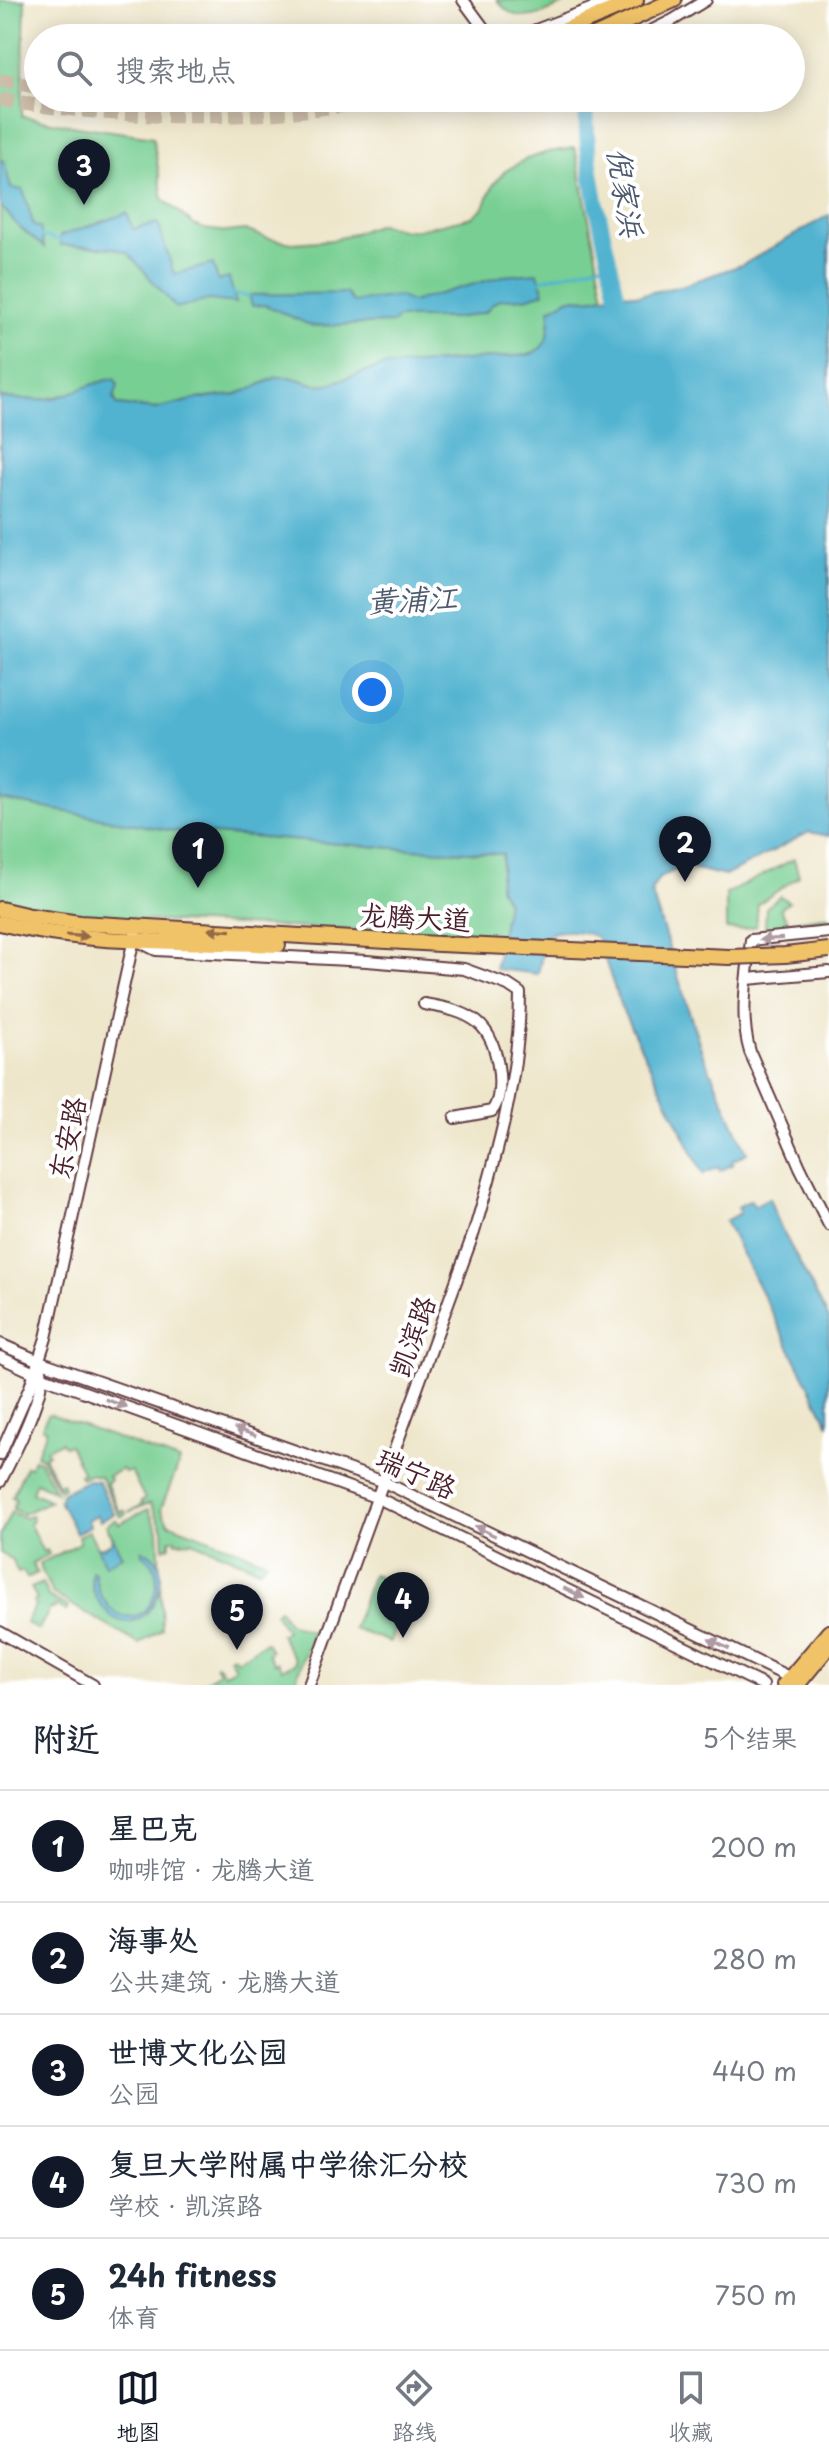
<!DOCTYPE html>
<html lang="zh">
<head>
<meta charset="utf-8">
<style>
	:root { --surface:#fff; --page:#f2f2f3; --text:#1f2937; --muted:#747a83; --line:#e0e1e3; --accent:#111827 }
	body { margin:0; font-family:"Playpen Sans","LXGW WenKai TC",sans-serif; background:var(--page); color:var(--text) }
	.you { position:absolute; left:372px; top:692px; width:28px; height:28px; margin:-20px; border:6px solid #fff; border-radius:50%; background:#1a73e8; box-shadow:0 0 0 12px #1a73e833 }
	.badge { display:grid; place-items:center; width:52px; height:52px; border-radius:50%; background:var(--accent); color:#fff; font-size:26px; font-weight:700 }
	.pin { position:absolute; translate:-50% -66px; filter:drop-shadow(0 2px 4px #0008) }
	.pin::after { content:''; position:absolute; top:42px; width:28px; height:24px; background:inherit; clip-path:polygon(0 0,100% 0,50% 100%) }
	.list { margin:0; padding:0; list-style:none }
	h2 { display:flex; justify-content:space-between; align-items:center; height:104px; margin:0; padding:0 32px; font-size:34px }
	h2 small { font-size:26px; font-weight:400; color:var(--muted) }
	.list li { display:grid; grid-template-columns:52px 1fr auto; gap:24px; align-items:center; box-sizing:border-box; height:112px; padding:0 32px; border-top:2px solid var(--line) }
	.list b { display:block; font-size:30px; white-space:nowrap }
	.list p { margin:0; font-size:26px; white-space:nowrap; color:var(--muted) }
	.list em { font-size:26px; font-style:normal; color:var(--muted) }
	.icon { flex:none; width:44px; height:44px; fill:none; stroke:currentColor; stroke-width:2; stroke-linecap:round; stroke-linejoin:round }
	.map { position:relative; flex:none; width:829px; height:1685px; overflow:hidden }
	.search { position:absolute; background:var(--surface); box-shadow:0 4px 20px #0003; left:24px; right:24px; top:24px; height:88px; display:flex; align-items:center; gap:20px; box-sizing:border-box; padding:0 28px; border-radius:44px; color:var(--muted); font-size:30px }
	.sheet { height:664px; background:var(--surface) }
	nav { display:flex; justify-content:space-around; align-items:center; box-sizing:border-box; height:112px; border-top:2px solid var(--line); background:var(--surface); font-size:22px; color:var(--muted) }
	nav a { display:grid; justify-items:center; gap:4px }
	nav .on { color:var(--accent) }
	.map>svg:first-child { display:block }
	.green { fill:#78cf93; stroke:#61775f; stroke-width:2 }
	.water { fill:#51b3d0; stroke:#4e697e; stroke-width:2 }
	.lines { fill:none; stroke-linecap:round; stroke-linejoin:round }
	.stream { stroke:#51b3d0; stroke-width:3 }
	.river { stroke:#51b3d0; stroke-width:16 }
	.major-tunnel { stroke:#cdbeaa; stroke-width:14; stroke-dasharray:14 7; stroke-linecap:butt }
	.minor-casing { stroke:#633d43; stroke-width:14 }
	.major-casing { stroke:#633d43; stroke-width:18 }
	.minor { stroke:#fff; stroke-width:10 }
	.major { stroke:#f0c369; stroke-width:14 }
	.major-bridge-casing { stroke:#633d43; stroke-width:18; stroke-linecap:butt }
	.major-bridge { stroke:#f0c369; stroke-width:14 }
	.oneway { fill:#956947 }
	.oneway2 { fill:#ae9aa0 }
	.labels { text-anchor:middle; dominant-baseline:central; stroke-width:8; stroke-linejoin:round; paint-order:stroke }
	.street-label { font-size:28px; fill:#4a1f2b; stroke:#fff }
	.water-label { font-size:30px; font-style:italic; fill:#4d5a6d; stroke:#fff }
</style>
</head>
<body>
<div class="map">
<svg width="829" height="1685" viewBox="0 0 829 1685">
	<rect width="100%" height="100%" fill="#fff"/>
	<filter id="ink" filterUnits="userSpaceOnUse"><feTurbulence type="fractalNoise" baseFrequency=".0125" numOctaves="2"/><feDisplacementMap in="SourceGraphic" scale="16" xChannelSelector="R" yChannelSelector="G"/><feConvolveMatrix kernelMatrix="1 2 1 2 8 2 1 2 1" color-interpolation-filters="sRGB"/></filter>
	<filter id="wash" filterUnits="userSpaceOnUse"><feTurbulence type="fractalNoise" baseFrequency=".006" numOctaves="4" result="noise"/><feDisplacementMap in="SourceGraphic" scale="32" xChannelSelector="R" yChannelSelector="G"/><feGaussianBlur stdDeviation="1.8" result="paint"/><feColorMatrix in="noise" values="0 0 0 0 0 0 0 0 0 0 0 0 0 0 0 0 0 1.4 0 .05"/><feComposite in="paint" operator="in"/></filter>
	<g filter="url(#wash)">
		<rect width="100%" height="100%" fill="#eee6ca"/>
		<g class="green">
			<path d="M0,0H25L22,116L63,124L153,137L163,199L194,225L204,229L228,232L245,230L267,238L292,243L334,240L380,224L405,230H416L472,217L484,207L494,184L504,172L524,160L548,152L575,148L604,296L588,299L570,298L550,309C550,330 551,346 529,355L381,367L329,384L317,385L290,377H277L251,389L234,395L197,399L156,409L117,405L114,398L116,392L73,393L41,400L0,398Z"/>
			<path d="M497,0H573C545,13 519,30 497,0Z"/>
			<path d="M0,800L175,831L394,848L503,854L499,887L507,902L501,937L70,917L32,910L0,900Z"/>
			<path d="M794,859L799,876L758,904L756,926L740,930L726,929V894Z"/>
			<path d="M780,896L789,902L780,909L789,922L829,916V922L765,929L766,908Z"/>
			<path d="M50,1414L180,1461L161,1509L168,1523L267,1561L259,1569L192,1541L176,1542V1539H170V1546L164,1549L163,1529L150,1503L128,1512L142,1505L141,1502L145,1499L131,1471L125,1473L122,1469L108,1476L110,1480L106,1483L119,1511L124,1510L126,1514L120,1517L100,1476L88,1474L81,1479L79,1475L83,1473L69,1445L64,1446L61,1442L46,1449L48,1454L44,1456L58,1485L62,1483L64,1487L59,1490L42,1458L36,1455L47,1430L42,1427L47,1415Z"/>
			<path d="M34,1459L40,1461L56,1492L36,1482L32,1492L50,1501L23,1514L13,1509L16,1499L12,1497L26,1466L30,1467Z"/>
			<path d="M148,1509L158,1530L162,1629L139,1644L52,1593L39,1564L80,1543L78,1536L89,1531L97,1547H103L112,1543L113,1538L106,1525L116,1519L119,1524Z"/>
			<path d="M11,1512L25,1518L31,1516L33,1521L29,1523L43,1552L47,1550L49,1554L32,1563L37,1573L27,1578L23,1571L18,1573L12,1560L0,1553V1536Z"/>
			<path d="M373,1574L410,1588L390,1642L353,1629Z"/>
			<path d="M42,1583L48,1596L68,1607L66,1611L56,1605L54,1609L51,1608L38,1630L26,1623L35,1605L33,1602L37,1599L31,1588Z"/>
			<path d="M279,1609L288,1623L312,1632L294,1685H200L219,1672L215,1665L217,1664L224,1674L235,1667L229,1657L233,1655L237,1660L266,1642L271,1651L268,1654L274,1664L277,1662L282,1669L295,1663L294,1658L280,1635L286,1631L275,1613Z"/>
		</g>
		<g class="water">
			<path d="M0,160L4,161L11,188L23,190L34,226L40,227L44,247L18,226L0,205Z"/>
			<path d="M127,213L133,229L158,223L174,274L213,264L218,281L229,278L236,303L209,300L176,308L128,253L114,248L60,245V236Z"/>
			<path d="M829,215V836L809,832L725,876L683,866L659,878L651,891L702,1052L747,1153L732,1161L733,1164L720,1171L718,1167L703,1174L621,1007L598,939C587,930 558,928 546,936L538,974L495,969L507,902L499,887L503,854L394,848L174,831L0,800V398C19,399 39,402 58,397C77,392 94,381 114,379L118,385L114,398L117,405L156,409L197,399L234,395L251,389L277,377H290L317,385L329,384L381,367L529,355C551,346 550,330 550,309L570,298L588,299L624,293L638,295L681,286L744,264Z"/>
			<path d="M538,273L544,293C537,294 530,297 523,298C505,300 498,294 486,312L458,318H398L393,323L312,326L265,305L252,306L249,295L346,293L353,302L398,296L411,302L503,276Z"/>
			<path d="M769,1198L779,1224L829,1319V1425L725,1221L740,1213L737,1207L751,1200L754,1206Z"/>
			<path d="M88,1480L98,1481L114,1514L100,1521L97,1515L88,1520L90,1526L76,1533L59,1501L62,1493Z"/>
			<path d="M113,1538L122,1556L105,1565L97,1547L103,1548L111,1543Z"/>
			<path d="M142,1550C188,1563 141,1659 102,1606C93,1594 90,1586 92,1571L95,1573C97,1593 110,1620 134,1616C153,1612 161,1583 154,1567C152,1561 146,1557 141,1553Z"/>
		</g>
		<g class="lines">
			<g class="stream">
				<path d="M38,235L61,241"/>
				<path d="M540,280L610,262"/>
				<path d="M233,294L249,296"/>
			</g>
			<path class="river" d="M587,98C583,163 603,231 617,294"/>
		</g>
	</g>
	<g filter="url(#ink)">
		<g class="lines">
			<g class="major-tunnel">
				<path d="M0,80L38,87"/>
				<path d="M112,98L191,103L273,98"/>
				<path d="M0,99C26,105 53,107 79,110C182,121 285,118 386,98"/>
			</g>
			<g class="minor-casing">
				<g id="minor">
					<path d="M463,0L491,38"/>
					<path d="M515,38L614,0"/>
					<path d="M637,38L673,20L706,0"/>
					<path d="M829,932L751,940C747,977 739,1016 750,1052L800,1167L829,1225"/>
					<path d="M140,942L156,950L367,961L464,969L508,985L520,993C520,1074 497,1155 474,1232L309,1685"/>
					<path d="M747,979L829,972"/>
					<path d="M424,1004C471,1012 494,1021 499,1074C500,1087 500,1101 492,1111L455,1118"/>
					<path d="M0,1344L39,1361L384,1482L793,1679"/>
					<path d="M0,1357L43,1377L378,1498L763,1685"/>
					<path d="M0,1455L30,1387L46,1338L137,925"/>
					<path d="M0,1482C11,1460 47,1392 41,1370"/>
					<path d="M0,1632L93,1685"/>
				</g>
			</g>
			<g class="major-casing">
				<g id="major">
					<path d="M546,38L636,0"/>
					<path d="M590,38L674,0"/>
					<path d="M0,909L30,916L80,923L439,944"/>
					<path d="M0,923C90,946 186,940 278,945"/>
					<path d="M784,1685L829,1632"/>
					<path d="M797,1685L829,1646"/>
				</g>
			</g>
			<use href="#minor" class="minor"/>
			<use href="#major" class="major"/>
			<g class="major-bridge-casing">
				<path id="major-bridge" d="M439,944L729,957L785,955L829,950"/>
			</g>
			<use href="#major-bridge" class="major-bridge"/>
		</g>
		<defs><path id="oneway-solid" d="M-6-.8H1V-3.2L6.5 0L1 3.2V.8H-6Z" transform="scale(2)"/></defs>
		<g class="oneway">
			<use href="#oneway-solid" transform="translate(220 930) rotate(-177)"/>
			<use href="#oneway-solid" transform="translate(77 936) rotate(4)"/>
		</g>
		<g class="oneway2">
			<use href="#oneway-solid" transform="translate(771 939) rotate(177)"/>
			<use href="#oneway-solid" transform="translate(116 1403) rotate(20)"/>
			<use href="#oneway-solid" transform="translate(245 1432) rotate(-161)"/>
			<use href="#oneway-solid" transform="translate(485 1531) rotate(-154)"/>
			<use href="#oneway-solid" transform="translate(574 1593) rotate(26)"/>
			<use href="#oneway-solid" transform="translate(719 1644) rotate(-155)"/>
		</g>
	</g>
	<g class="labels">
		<g class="street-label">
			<text transform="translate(415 916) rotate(3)">龙腾大道</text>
			<text transform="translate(66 1138) rotate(-78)">东安路</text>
			<text transform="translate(411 1336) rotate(-70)">凯滨路</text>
			<text transform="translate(417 1472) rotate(24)">瑞宁路</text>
		</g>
		<g class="water-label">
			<text transform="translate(627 192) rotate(81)">倪家浜</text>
			<text transform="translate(412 598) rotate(-3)">黄浦江</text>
		</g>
	</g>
</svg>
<div class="you"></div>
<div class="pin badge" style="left:198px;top:888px">1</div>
<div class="pin badge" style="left:685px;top:882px">2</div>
<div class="pin badge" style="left:84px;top:205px">3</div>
<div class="pin badge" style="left:403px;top:1638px">4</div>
<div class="pin badge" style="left:237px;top:1650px">5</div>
<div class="search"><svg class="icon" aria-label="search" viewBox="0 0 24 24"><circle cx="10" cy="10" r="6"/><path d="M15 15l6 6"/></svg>搜索地点</div>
</div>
<section class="sheet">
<h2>附近<small>5个结果</small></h2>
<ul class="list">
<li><span class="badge">1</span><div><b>星巴克</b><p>咖啡馆 · 龙腾大道</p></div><em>200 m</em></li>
<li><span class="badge">2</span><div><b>海事处</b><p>公共建筑 · 龙腾大道</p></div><em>280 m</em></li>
<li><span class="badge">3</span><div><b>世博文化公园</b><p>公园</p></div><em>440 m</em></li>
<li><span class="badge">4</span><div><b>复旦大学附属中学徐汇分校</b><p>学校 · 凯滨路</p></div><em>730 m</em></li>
<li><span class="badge">5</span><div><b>24h fitness</b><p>体育</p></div><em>750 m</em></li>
</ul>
</section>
<nav>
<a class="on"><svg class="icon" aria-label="map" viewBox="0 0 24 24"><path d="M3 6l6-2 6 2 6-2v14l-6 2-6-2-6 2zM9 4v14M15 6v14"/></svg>地图</a>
<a><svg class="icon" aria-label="directions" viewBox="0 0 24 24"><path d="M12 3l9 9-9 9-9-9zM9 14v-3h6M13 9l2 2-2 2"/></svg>路线</a>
<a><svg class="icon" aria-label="saved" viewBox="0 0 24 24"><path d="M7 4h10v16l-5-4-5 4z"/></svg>收藏</a>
</nav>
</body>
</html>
